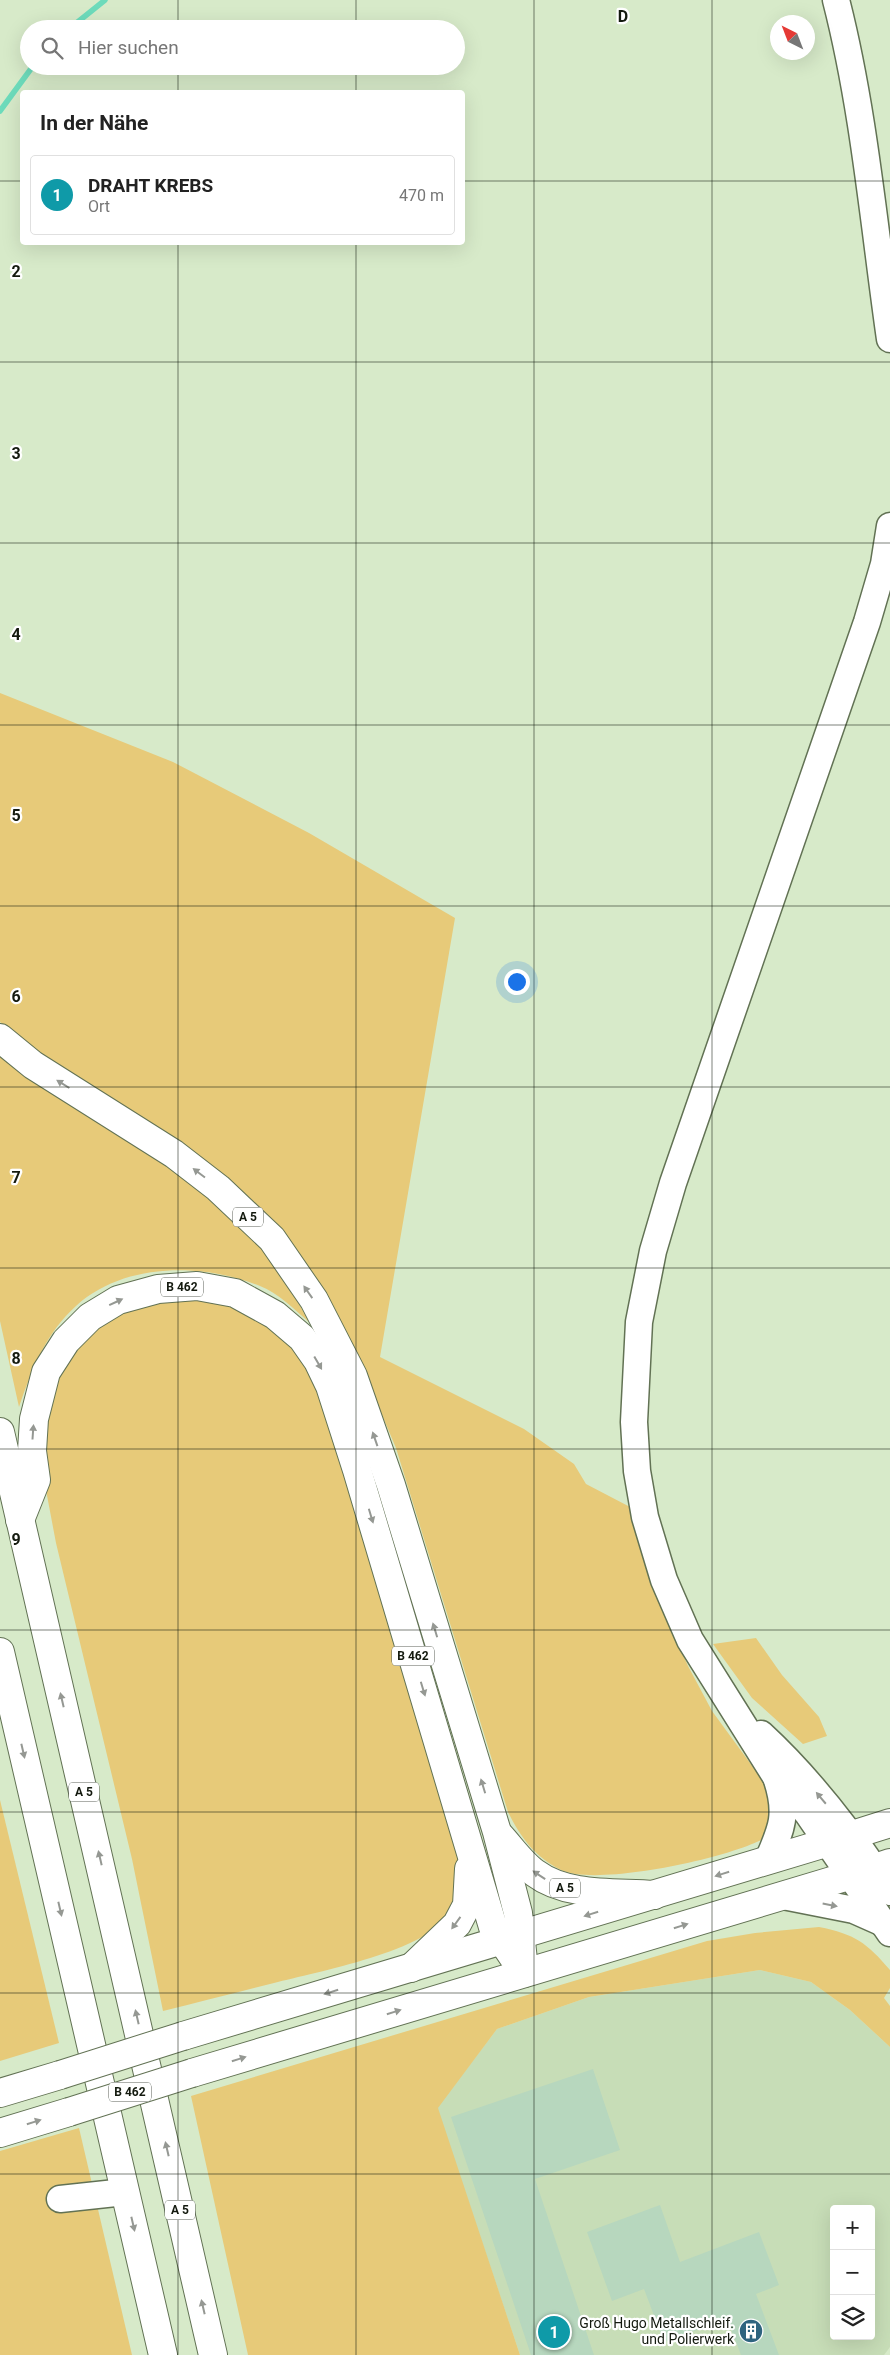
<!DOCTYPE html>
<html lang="de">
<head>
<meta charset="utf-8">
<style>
	:root { --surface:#fff; --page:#f6f6f6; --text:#222; --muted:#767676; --line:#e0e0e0; --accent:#ea580c }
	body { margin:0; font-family:Roboto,sans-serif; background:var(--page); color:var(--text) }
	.controls { position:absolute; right:15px; bottom:15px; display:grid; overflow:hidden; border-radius:5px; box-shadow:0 5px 20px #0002 }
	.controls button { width:45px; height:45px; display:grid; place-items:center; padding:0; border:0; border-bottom:1px solid var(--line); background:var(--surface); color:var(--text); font:25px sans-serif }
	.compass { position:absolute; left:770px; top:15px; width:45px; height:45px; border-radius:50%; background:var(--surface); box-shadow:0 5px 20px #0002; rotate:318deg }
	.you { position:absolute; left:516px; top:981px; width:18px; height:18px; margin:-12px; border:4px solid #fff; border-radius:50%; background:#1a73e8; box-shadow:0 0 0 8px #1a73e833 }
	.badge { display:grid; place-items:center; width:32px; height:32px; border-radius:50%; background:var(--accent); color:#fff; font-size:16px; font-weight:700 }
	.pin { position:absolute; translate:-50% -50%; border:2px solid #fff; box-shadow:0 1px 5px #0006 }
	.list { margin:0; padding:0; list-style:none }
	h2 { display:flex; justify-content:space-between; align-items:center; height:65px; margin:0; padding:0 20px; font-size:21px }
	h2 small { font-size:16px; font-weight:400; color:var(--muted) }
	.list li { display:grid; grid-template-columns:32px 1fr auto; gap:15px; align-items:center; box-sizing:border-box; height:80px; margin:0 10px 10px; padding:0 10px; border:1px solid var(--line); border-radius:5px }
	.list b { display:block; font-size:19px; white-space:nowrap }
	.list p { margin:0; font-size:16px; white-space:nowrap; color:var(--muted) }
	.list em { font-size:16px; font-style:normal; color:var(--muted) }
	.icon { flex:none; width:28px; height:28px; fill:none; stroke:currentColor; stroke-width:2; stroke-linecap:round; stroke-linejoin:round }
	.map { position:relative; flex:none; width:890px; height:2355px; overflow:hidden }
	.search { position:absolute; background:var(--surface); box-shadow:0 5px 20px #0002; left:20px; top:20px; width:445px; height:55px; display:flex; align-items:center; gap:12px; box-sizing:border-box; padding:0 18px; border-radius:28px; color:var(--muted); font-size:19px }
	.panel { position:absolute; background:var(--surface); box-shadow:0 5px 20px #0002; left:20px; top:90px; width:445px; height:155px; border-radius:5px }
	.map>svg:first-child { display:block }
	.built { fill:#c7ddb7; fill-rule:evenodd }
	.green { fill:#e7ca79 }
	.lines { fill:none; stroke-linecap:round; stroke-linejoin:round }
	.stream { stroke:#6ddbbb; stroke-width:5.5 }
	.building { fill:#b7d7be }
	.minor-casing { stroke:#627254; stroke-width:29 }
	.major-casing { stroke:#627254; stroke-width:30 }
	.highway-casing { stroke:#627254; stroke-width:30 }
	.minor { stroke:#fff; stroke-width:26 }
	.major { stroke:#fff; stroke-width:28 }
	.highway { stroke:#fff; stroke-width:28 }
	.major-bridge-casing { stroke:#627254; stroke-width:30; stroke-linecap:butt }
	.major-bridge { stroke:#fff; stroke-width:28 }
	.oneway { fill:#959893 }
	.grid { fill:none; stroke:#141a0f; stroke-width:1; stroke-opacity:0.55 }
	.labels { text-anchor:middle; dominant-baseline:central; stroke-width:4.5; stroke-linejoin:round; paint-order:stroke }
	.shield { fill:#fff; stroke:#5a5f57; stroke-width:1 }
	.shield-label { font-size:12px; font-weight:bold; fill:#141a0f }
	.poi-label { font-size:14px; fill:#141a0f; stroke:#fff; text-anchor:end }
	.grid-label { font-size:16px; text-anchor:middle; font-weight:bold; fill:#141a0f; stroke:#fff; stroke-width:4.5; stroke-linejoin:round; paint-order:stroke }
</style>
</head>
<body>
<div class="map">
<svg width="890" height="2355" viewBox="0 0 890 2355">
	<rect width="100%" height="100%" fill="#d7eac9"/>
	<path class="built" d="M760,1970L811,1982L850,2010L890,2047V2347L884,2355H520L437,2108L497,2029L589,1997ZM834,2209H871V2336H834Z"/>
	<g class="green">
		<path d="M0,693L173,762L309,833L455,918L380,1357L524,1429L574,1464L586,1484L632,1508L656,1594L688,1666L712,1711L769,1789L776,1804L765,1838C730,1858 597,1887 561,1870C535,1857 521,1838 508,1812L396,1448L360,1363L285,1238L29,1049L0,1022Z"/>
		<path d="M0,1051L158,1156L218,1203L258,1241L285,1278L309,1322C294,1309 278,1293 260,1286C202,1263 125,1262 76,1306C46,1333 32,1369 19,1407L0,1321Z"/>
		<path d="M217,1299L258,1312L305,1360L325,1399L448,1816C455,1846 467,1882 451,1912C430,1951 316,1972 274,1983C237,1992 200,2002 163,2011L132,1859L56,1543L42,1469L44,1410L56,1372L81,1337L142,1301Z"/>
		<path d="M756,1638L782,1675L819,1717L827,1736L803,1744L752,1698L713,1644Z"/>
		<path d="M0,1800L59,2043L0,2061Z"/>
		<path d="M819,1927C855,1934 867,1943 890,1970V1988L884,1998L890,2006V2047L850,2010L811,1982L760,1970L589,1997L497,2029L438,2108L520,2355H248L191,2096L707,1941L755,1933Z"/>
		<path d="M79,2128L132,2355H0V2151Z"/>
	</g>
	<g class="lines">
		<g class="stream">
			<path d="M69,29L105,0"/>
			<path d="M0,111L33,66"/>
		</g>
	</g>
	<g class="building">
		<path d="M593,2069L620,2150L535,2179L594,2355H531L451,2117Z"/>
		<path d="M660,2205L680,2262L759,2232L779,2285L756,2294L779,2355H741L727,2319L664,2342L644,2289L612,2301L587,2232Z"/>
	</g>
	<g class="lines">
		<g class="minor-casing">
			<g id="minor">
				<path d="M836,0C864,109 874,227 890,339"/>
				<path d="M890,526L884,564L867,622L673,1183L653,1251L639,1322L634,1422L637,1471L645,1517L664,1580L690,1640L776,1777L808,1814L890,1933"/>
				<path d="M761,1734C811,1780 852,1834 890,1892"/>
				<path d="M768,1860C782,1828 788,1814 777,1780"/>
				<path d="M783,1896L854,1910L881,1922"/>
				<path d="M60,2199L125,2192"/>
			</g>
		</g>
		<g class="major-casing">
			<g id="major">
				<path d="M183,2036L852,1835"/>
				<path d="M192,2073L875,1868"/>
				<path d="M0,2093L60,2075"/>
				<path d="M0,2133L69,2112"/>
			</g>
		</g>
		<g class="highway-casing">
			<g id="highway">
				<path d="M0,1038L33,1065L174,1154L218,1188L272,1239L314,1300L353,1376L391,1485L497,1832L518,1913L524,1970"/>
				<path d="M0,1432L213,2355"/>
				<path d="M20,1520L36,1480L32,1451L34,1419L46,1372L66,1341L90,1317L118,1300L158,1289L197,1286L235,1293L275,1315L302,1338L318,1361L330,1386L357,1470L493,1927L524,1973"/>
				<path d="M0,1652L163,2355"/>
				<path d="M852,1835L890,1823"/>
				<path d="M500,1836C511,1848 522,1864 535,1873C567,1897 615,1892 654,1895"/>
				<path d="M875,1868L890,1863"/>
				<path d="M411,1968L457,1924L467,1905L469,1869"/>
			</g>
		</g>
		<use href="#minor" class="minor"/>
		<use href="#major" class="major"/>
		<use href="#highway" class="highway"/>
		<g class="major-bridge-casing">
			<g id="major-bridge">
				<path d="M60,2075L183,2036"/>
				<path d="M69,2112L192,2073"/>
			</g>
		</g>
		<use href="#major-bridge" class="major-bridge"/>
	</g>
	<defs><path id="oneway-solid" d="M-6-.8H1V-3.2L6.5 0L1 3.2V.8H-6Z" transform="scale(1.25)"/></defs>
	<g class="oneway">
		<use href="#oneway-solid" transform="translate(63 1084) rotate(-148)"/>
		<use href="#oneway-solid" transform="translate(199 1173) rotate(-143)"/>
		<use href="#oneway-solid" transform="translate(308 1292) rotate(-125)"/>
		<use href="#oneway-solid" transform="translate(116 1302) rotate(-25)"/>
		<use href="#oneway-solid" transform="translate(318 1363) rotate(60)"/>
		<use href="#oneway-solid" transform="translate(33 1432) rotate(-86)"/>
		<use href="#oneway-solid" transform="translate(375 1439) rotate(-109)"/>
		<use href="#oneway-solid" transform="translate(371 1516) rotate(73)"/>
		<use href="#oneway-solid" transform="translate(435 1630) rotate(-107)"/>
		<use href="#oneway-solid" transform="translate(423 1689) rotate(73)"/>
		<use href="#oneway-solid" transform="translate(62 1700) rotate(-103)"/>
		<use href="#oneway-solid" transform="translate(23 1751) rotate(77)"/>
		<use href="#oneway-solid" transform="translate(483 1786) rotate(-107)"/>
		<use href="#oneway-solid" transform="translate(821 1798) rotate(-130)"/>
		<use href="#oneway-solid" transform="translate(100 1858) rotate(-103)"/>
		<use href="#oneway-solid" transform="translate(722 1874) rotate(163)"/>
		<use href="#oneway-solid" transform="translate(539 1875) rotate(-146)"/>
		<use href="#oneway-solid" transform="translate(830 1905) rotate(11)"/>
		<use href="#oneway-solid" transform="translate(60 1909) rotate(77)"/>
		<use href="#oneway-solid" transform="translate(591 1914) rotate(163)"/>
		<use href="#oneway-solid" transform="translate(456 1923) rotate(126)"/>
		<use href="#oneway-solid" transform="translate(681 1926) rotate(-17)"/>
		<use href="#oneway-solid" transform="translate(331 1992) rotate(163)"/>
		<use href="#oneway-solid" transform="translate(394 2012) rotate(-17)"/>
		<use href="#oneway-solid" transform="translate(137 2017) rotate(-103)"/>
		<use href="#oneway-solid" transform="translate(239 2059) rotate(-17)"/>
		<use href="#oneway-solid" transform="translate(34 2122) rotate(-17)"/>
		<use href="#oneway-solid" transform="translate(167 2149) rotate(-103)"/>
		<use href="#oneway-solid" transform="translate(133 2224) rotate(77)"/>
		<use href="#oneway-solid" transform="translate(203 2307) rotate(-103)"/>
	</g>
	<path class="grid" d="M178,0V29M356,0V29M534,0V2355M712,0V2355M178,66V92M356,66V92M0,181H22M462,181H890M178,242V2355M356,242V2355M0,362H890M0,543H890M0,725H890M0,906H890M0,1087H890M0,1268H890M0,1449H890M0,1630H890M0,1812H890M0,1993H890M0,2174H890"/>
	<defs>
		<g id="building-disc" transform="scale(1.25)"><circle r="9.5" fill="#2e647f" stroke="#fff"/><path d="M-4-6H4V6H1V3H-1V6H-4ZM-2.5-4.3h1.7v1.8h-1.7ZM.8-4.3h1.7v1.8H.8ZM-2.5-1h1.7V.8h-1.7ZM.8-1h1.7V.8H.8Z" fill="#fff"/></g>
	</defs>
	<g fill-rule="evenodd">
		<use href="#building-disc" x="751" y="2331"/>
	</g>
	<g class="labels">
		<g class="shield">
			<rect x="233" y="1207.5" width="30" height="19" rx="4"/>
			<rect x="161" y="1277.5" width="42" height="19" rx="4"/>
			<rect x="392" y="1646.5" width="42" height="19" rx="4"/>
			<rect x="69" y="1782.5" width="30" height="19" rx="4"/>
			<rect x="550" y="1878.5" width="30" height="19" rx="4"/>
			<rect x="109" y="2082.5" width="42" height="19" rx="4"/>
			<rect x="165" y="2200.5" width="30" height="19" rx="4"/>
		</g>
		<g class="shield-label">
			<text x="248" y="1217">A 5</text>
			<text x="182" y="1287">B 462</text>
			<text x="413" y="1656">B 462</text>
			<text x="84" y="1792">A 5</text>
			<text x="565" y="1888">A 5</text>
			<text x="130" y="2092">B 462</text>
			<text x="180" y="2210">A 5</text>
		</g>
		<g class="poi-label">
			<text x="734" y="2323">Groß Hugo Metallschleif.<tspan x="734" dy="16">und Polierwerk</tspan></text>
		</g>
	</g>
	<g class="grid-label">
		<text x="623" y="22">D</text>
		<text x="16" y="277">2</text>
		<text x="16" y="459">3</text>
		<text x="16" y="640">4</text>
		<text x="16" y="821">5</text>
		<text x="16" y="1002">6</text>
		<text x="16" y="1183">7</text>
		<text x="16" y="1364">8</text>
		<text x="16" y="1545">9</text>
	</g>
</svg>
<div class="controls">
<button>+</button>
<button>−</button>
<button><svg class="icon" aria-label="layers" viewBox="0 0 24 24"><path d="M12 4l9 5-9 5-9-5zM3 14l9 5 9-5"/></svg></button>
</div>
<svg class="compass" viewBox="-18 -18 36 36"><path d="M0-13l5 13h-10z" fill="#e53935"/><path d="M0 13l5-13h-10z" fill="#767676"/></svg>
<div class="you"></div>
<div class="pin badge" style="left:554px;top:2332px;background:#0f9aa8">1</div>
<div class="search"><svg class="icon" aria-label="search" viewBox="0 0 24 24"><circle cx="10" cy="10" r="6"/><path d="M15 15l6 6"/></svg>Hier suchen</div>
<section class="panel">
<h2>In der Nähe<small></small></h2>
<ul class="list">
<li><span class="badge" style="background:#0f9aa8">1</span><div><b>DRAHT KREBS</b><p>Ort</p></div><em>470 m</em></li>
</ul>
</section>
</div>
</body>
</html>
